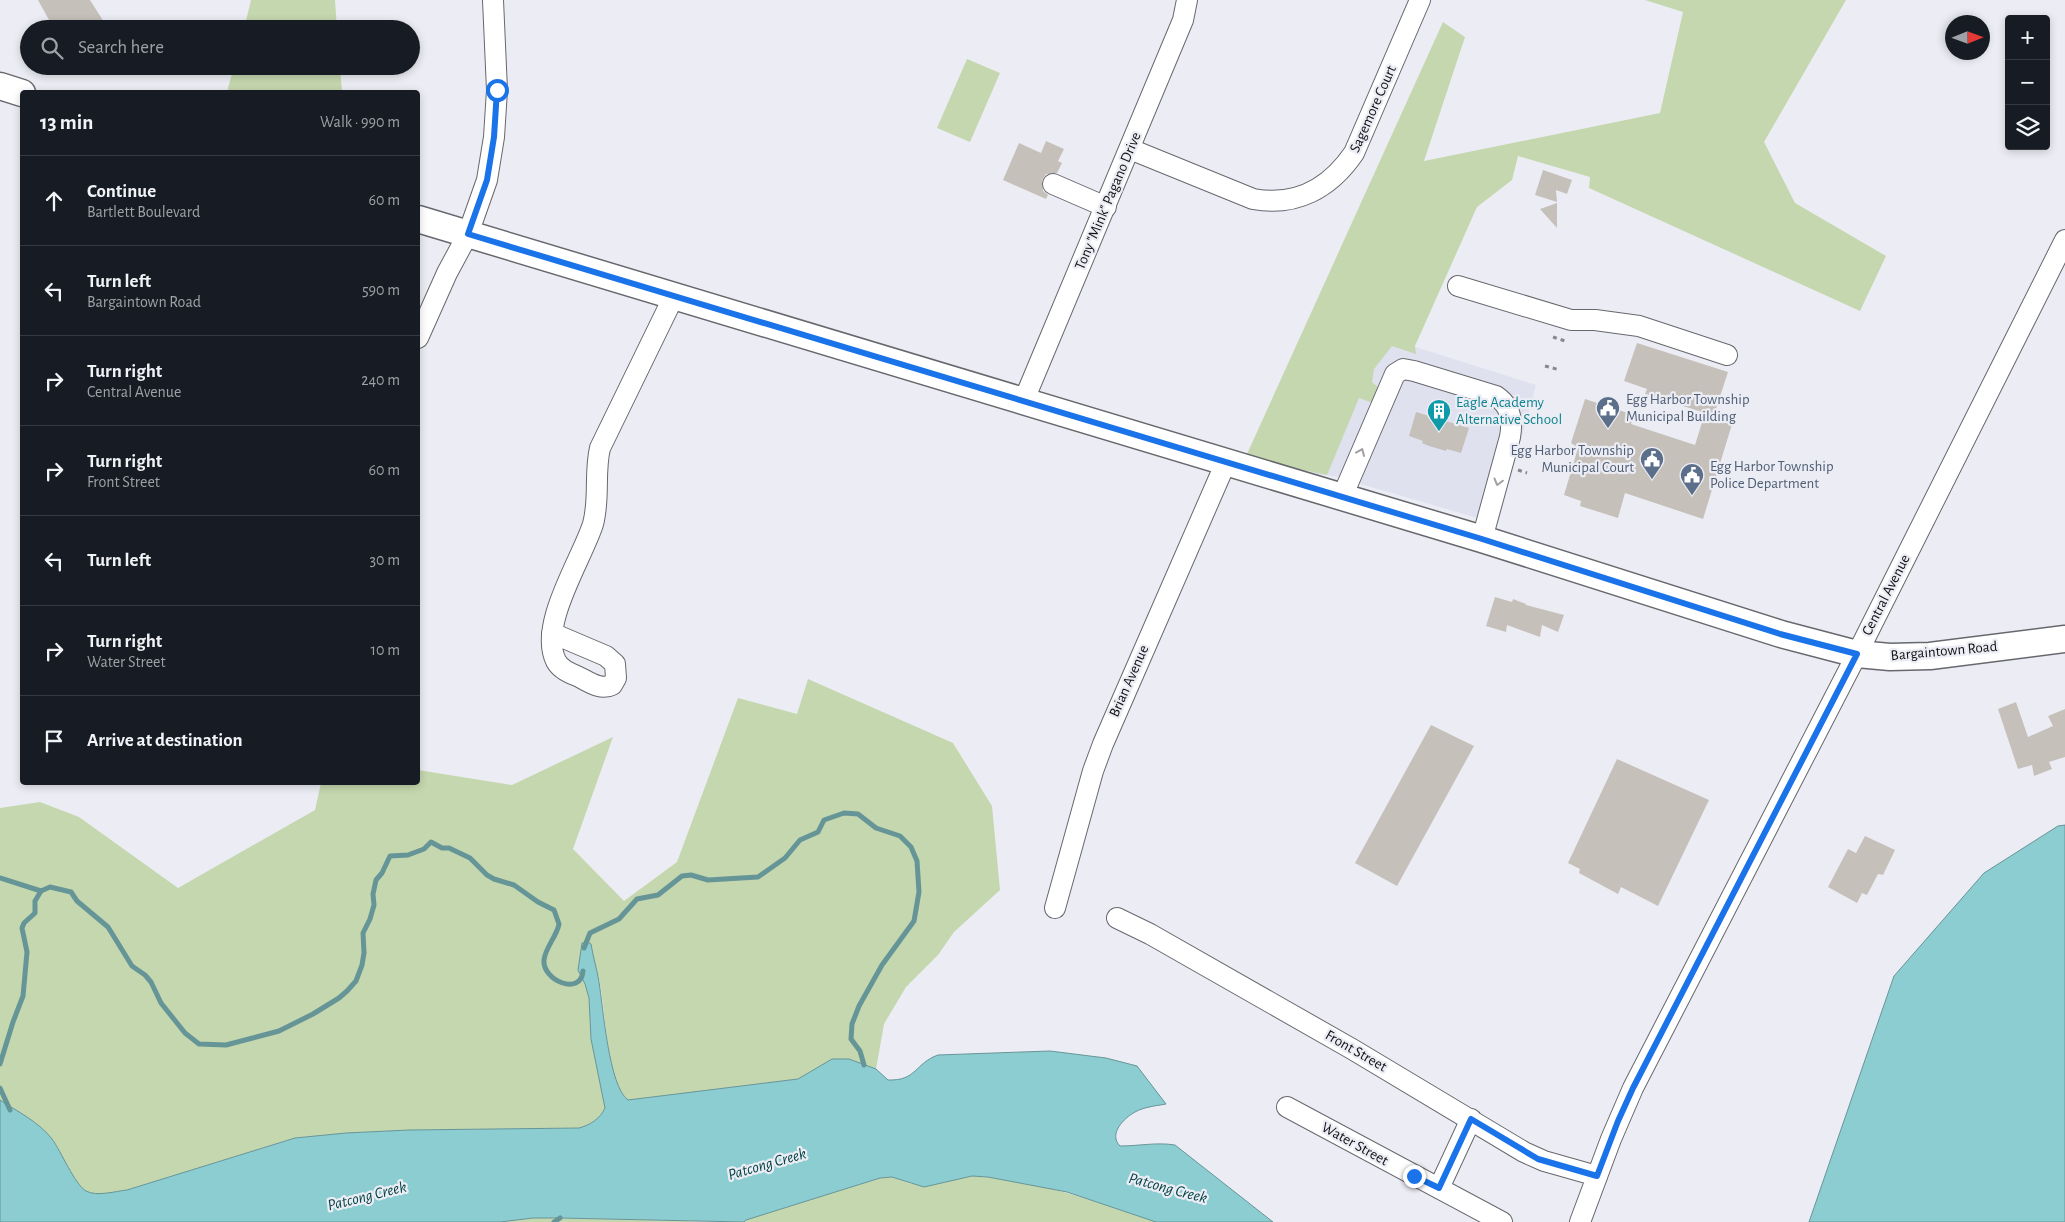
<!DOCTYPE html>
<html lang="en">
<head>
<meta charset="utf-8">
<style>
	:root { --surface:#171b24; --page:#242831; --text:#f1f3f6; --muted:#9ea1a6; --line:#363941 }
	body { margin:0; font-family:"Alegreya Sans",sans-serif; background:var(--page); color:var(--text) }
	.controls { position:absolute; right:15px; top:15px; display:grid; overflow:hidden; border-radius:5px; box-shadow:0 2px 8px #0003 }
	.controls button { width:45px; height:45px; display:grid; place-items:center; padding:0; border:0; border-bottom:1px solid var(--line); background:var(--surface); color:var(--text); font:25px sans-serif }
	.compass { position:absolute; left:1945px; top:15px; width:45px; height:45px; border-radius:50%; background:var(--surface); box-shadow:0 2px 8px #0003; rotate:89deg }
	.stop { position:absolute; width:15px; height:15px; margin:-11px; border:4px solid #1a73e8; border-radius:50%; background:#fff }
	.stop.end { background:#1a73e8; border-color:#fff; box-shadow:0 1px 5px #0008 }
	.list { margin:0; padding:0; list-style:none }
	h2 { display:flex; justify-content:space-between; align-items:center; height:65px; margin:0; padding:0 20px; font-size:21px }
	h2 small { font-size:16px; font-weight:400; color:var(--muted) }
	.list li { display:grid; grid-template-columns:32px 1fr auto; gap:15px; align-items:center; box-sizing:border-box; height:90px; padding:0 20px; border-top:1px solid var(--line) }
	.list b { display:block; font-size:19px; white-space:nowrap }
	.list p { margin:0; font-size:16px; white-space:nowrap; color:var(--muted) }
	.list em { font-size:16px; font-style:normal; color:var(--muted) }
	.icon { flex:none; width:28px; height:28px; fill:none; stroke:currentColor; stroke-width:2; stroke-linecap:round; stroke-linejoin:round }
	.map { position:relative; flex:none; width:2065px; height:1222px; overflow:hidden }
	.search { position:absolute; background:var(--surface); box-shadow:0 2px 8px #0003; left:20px; top:20px; width:400px; height:55px; display:flex; align-items:center; gap:12px; box-sizing:border-box; padding:0 18px; border-radius:28px; color:var(--muted); font-size:19px }
	.panel { position:absolute; background:var(--surface); box-shadow:0 2px 8px #0003; left:20px; top:90px; width:400px; height:695px; border-radius:5px }
	.map>svg:first-child { display:block }
	.built { fill:#dfe1ef }
	.green { fill:#c5d7ae }
	.water { fill:#8bcdd0; stroke:#669598 }
	.lines { fill:none; stroke-linecap:round; stroke-linejoin:round }
	.stream { stroke:#669598; stroke-width:5 }
	.building { fill:#c6c0bb }
	.minor-casing { stroke:#67686e; stroke-width:22 }
	.major-casing { stroke:#67686e; stroke-width:29 }
	.path { stroke:#87878c; stroke-width:3; stroke-dasharray:4 4; stroke-linecap:butt }
	.minor { stroke:#fff; stroke-width:20 }
	.major { stroke:#fff; stroke-width:26 }
	.oneway { stroke:#a0a0a1 }
	.route { stroke:#1a73e8; stroke-width:6 }
	.labels { text-anchor:middle; dominant-baseline:central; stroke-width:4.5; stroke-linejoin:round; paint-order:stroke }
	.street-label { font-size:15px; fill:#111114; stroke:#ecedf4 }
	.service-label { font-size:15px; fill:#4e5e75; stroke:#ecedf4; text-anchor:start }
	.culture-label { font-size:15px; fill:#0d838f; stroke:#ecedf4; text-anchor:start }
	.water-label { font-size:16px; font-style:italic; fill:#024245; stroke:#ecedf4 }
</style>
</head>
<body>
<div class="map">
<svg width="2065" height="1222" viewBox="0 0 2065 1222">
	<rect width="100%" height="100%" fill="#ecedf4"/>
	<path class="built" d="M1355,328L1536,385L1498,524L1333,476L1310,474Z"/>
	<g class="green">
		<path d="M251,0H335L337,29H244Z"/>
		<path d="M1645,0H1846L1764,142L1795,203L1886,256L1860,311L1589,188L1590,177L1518,156L1512,180L1477,207L1415,346L1416,354L1392,346L1374,369L1372,382L1380,389L1373,403L1359,398L1327,475L1283,466L1247,454L1443,22L1465,37L1424,161L1660,113L1683,12Z"/>
		<path d="M967,59L1000,73L970,142L937,128Z"/>
		<path d="M234,66H340L342,92H227Z"/>
		<path d="M808,679L953,743L992,806L1000,890L954,932L938,955L906,987L884,1024L876,1069L849,1059H832L798,1079L628,1100C607,1085 605,1005 599,979C596,967 591,955 588,942L582,943L579,974L585,984L589,998L591,1039L605,1108C600,1119 590,1125 579,1128L409,1130L346,1133L295,1138L127,1190C116,1191 97,1197 86,1191C75,1185 61,1151 52,1139C40,1123 17,1112 0,1100V808L40,802L79,817L178,888L315,810L321,783L418,782V770L512,785L613,737L573,849L624,901L677,862L738,698L797,714Z"/>
		<path d="M972,1176C1035,1179 1097,1202 1156,1222H744L746,1220L880,1178L892,1177L912,1184Z"/>
		<path d="M533,1218H560L724,1222H500Z"/>
	</g>
	<g class="water">
		<path d="M2065,825V1222H1809L1894,976L1984,873L2058,826Z"/>
		<path d="M588,942L591,944C593,957 597,969 599,982C603,1007 609,1087 628,1100L798,1079L832,1059H849L876,1069L888,1080C917,1081 915,1063 938,1055L1050,1051L1106,1058L1137,1066L1166,1104C1155,1106 1144,1107 1135,1112C1124,1118 1108,1134 1120,1146C1139,1146 1156,1142 1175,1145L1273,1222H1156L1067,1192L988,1177L972,1176L924,1187L892,1177L880,1178L746,1220L744,1222L560,1218H533L500,1222H0V1100C17,1111 40,1123 52,1139C61,1151 75,1185 86,1191C97,1197 116,1191 127,1190L295,1138L346,1133L409,1130L579,1128C590,1125 600,1119 605,1108L591,1039L589,998L585,984L578,970L582,943Z"/>
	</g>
	<g class="lines">
		<g class="stream">
			<path d="M0,878L41,891L50,887L71,892L77,901L108,927L132,966L145,975L151,982L161,1003L185,1033L199,1044L226,1045L279,1031L313,1014L339,998L347,991L356,981L362,965L364,953L363,933L370,919L374,905L373,894L376,880L382,873L390,856L408,855L424,849L431,842L442,848H449L470,858L487,875L494,879L514,885L538,902L554,910L559,924C557,936 545,948 544,960C542,980 581,997 583,971"/>
			<path d="M584,948L590,933L619,919L637,899L658,895L682,876L691,875L708,880L758,877L785,858L800,840L818,832L824,820L844,813L858,814L876,828L900,836L911,847L917,861L919,892L914,921L882,965L859,1006L852,1024L851,1039L860,1051L864,1065"/>
			<path d="M0,1064L13,1022L23,996L27,952L22,928L24,923L35,913V901L41,891"/>
			<path d="M0,1088L10,1110"/>
			<path d="M554,1222L560,1218"/>
		</g>
	</g>
	<g class="building">
		<path d="M38,0H90L104,22L93,29H54Z"/>
		<path d="M1046,141L1064,149L1058,161L1062,163L1057,173L1046,174L1042,180L1043,191L1048,195L1046,199L1003,180L1019,143L1041,153Z"/>
		<path d="M1543,170L1572,180L1567,194L1556,190L1557,202L1535,195Z"/>
		<path d="M1557,203V228L1540,209Z"/>
		<path d="M1637,343L1728,372L1714,415L1733,421L1703,519L1625,493L1618,518L1580,506L1581,501L1564,495L1578,448L1571,443L1585,399L1634,415L1631,424L1695,445L1705,413L1645,394L1647,389L1624,381Z"/>
		<path d="M1416,412L1469,428L1461,453L1447,449L1446,451L1429,446L1422,443L1423,441L1409,436Z"/>
		<path d="M1495,597L1512,602L1513,599L1526,604V605L1564,615L1558,632L1542,625L1540,637L1507,625L1506,632L1486,626Z"/>
		<path d="M2016,702L2028,737L2053,726L2048,716L2065,709V757L2049,762L2052,769L2034,776L2032,765L2018,769L1998,709Z"/>
		<path d="M1431,725L1474,746L1397,886L1355,863Z"/>
		<path d="M1617,759L1709,800L1658,906L1621,887L1618,894L1579,873L1580,869L1568,863Z"/>
		<path d="M1865,836L1895,850L1883,875L1878,874L1867,895L1862,893L1857,903L1828,887L1848,849L1856,853Z"/>
	</g>
	<g class="lines">
		<g class="minor-casing">
			<g id="minor">
				<path d="M1130,149L1253,199C1296,207 1330,188 1354,153L1420,0"/>
				<path d="M1053,184L1106,207"/>
				<path d="M1458,286L1571,320H1595L1639,326L1727,355"/>
				<path d="M418,338L447,273L468,234L487,180L494,137L497,90L493,0"/>
				<path d="M1024,400L1183,20L1187,0"/>
				<path d="M1342,497L1395,374L1403,369L1414,371L1496,396C1511,406 1513,420 1510,437L1482,539"/>
				<path d="M552,633L606,656L615,664L616,678L612,685C600,691 588,681 577,676C569,673 560,669 556,661C538,625 582,559 593,524C600,499 594,473 600,448L674,296"/>
				<path d="M1055,908L1093,771L1103,744L1226,462"/>
				<path d="M1117,918L1150,934L1352,1049L1524,1152L1544,1161L1597,1176"/>
				<path d="M1287,1107L1502,1222"/>
				<path d="M1439,1188L1471,1119"/>
				<path d="M1580,1222L1611,1139L1633,1088L1857,654L2065,240"/>
			</g>
		</g>
		<g class="major-casing">
			<g id="major">
				<path d="M0,86L22,93"/>
				<path d="M418,219L1482,539L1781,634L1857,654L1890,657L1930,656L2065,639"/>
			</g>
		</g>
		<g class="path">
			<path d="M1553,337L1568,342"/>
			<path d="M1545,366L1560,370"/>
			<path d="M1518,470L1527,473"/>
		</g>
		<use href="#minor" class="minor"/>
		<use href="#major" class="major"/>
	</g>
	<defs><path id="oneway-chevron" d="M-2-3.5L2.5 0L-2 3.5" fill="none" stroke-width="1.6" stroke-linecap="round" stroke-linejoin="round" transform="scale(1.25)"/></defs>
	<g class="oneway">
		<use href="#oneway-chevron" transform="translate(1361 452) rotate(-67)"/>
		<use href="#oneway-chevron" transform="translate(1498 482) rotate(105)"/>
	</g>
	<g class="lines">
		<path class="route" d="M497,90L494,137L487,180L468,234L1482,539L1780,634L1857,654L1633,1088L1618,1121L1597,1176L1538,1159L1471,1119L1439,1188L1414,1176"/>
	</g>
	<defs>
		<g id="civic-pin" transform="scale(1.25)"><path d="M0 17L-7.5 6A9.5 9.5 0 1 1 7.5 6Z" fill="#5c6f8a" stroke="#ecedf4"/><path d="M-.6-6.5H3V-4.5H.6V-3L4-1V1h2V6H-6V1h2V-1L-.6-3ZM-1.2 2.5V6h2.4V2.5Z" fill="#fff"/></g>
		<g id="building-pin" transform="scale(1.25)"><path d="M0 17L-7.5 6A9.5 9.5 0 1 1 7.5 6Z" fill="#0f9aa8" stroke="#ecedf4"/><path d="M-4-6H4V6H1V3H-1V6H-4ZM-2.5-4.3h1.7v1.8h-1.7ZM.8-4.3h1.7v1.8H.8ZM-2.5-1h1.7V.8h-1.7ZM.8-1h1.7V.8H.8Z" fill="#fff"/></g>
	</defs>
	<g fill-rule="evenodd">
		<use href="#civic-pin" x="1608" y="408"/>
		<use href="#building-pin" x="1439" y="411"/>
		<use href="#civic-pin" x="1652" y="459"/>
		<use href="#civic-pin" x="1692" y="475"/>
	</g>
	<g class="labels">
		<g class="street-label">
			<text transform="translate(1373 109) rotate(-66)">Sagemore Court</text>
			<text transform="translate(1108 201) rotate(-67)">Tony "Mink" Pagano Drive</text>
			<text transform="translate(1886 595) rotate(-63)">Central Avenue</text>
			<text transform="translate(1944 651) rotate(-5)">Bargaintown Road</text>
			<text transform="translate(1129 681) rotate(-66)">Brian Avenue</text>
			<text transform="translate(1356 1051) rotate(30)">Front Street</text>
			<text transform="translate(1355 1144) rotate(29)">Water Street</text>
		</g>
		<g class="service-label">
			<text x="1626" y="399">Egg Harbor Township<tspan x="1626" dy="17">Municipal Building</tspan></text>
			<text x="1634" y="450" text-anchor="end">Egg Harbor Township<tspan x="1634" dy="17">Municipal Court</tspan></text>
			<text x="1710" y="466">Egg Harbor Township<tspan x="1710" dy="17">Police Department</tspan></text>
		</g>
		<g class="culture-label">
			<text x="1456" y="402">Eagle Academy<tspan x="1456" dy="17">Alternative School</tspan></text>
		</g>
		<g class="water-label">
			<text transform="translate(767 1164) rotate(-16)">Patcong Creek</text>
			<text transform="translate(1168 1188) rotate(15)">Patcong Creek</text>
			<text transform="translate(367 1196) rotate(-14)">Patcong Creek</text>
		</g>
	</g>
</svg>
<div class="controls">
<button>+</button>
<button>−</button>
<button><svg class="icon" aria-label="layers" viewBox="0 0 24 24"><path d="M12 4l9 5-9 5-9-5zM3 14l9 5 9-5"/></svg></button>
</div>
<svg class="compass" viewBox="-18 -18 36 36"><path d="M0-13l5 13h-10z" fill="#e53935"/><path d="M0 13l5-13h-10z" fill="#9ea1a6"/></svg>
<div class="stop" style="left:497px;top:90px"></div>
<div class="stop end" style="left:1414px;top:1176px"></div>
<div class="search"><svg class="icon" aria-label="search" viewBox="0 0 24 24"><circle cx="10" cy="10" r="6"/><path d="M15 15l6 6"/></svg>Search here</div>
<section class="panel">
<h2>13 min<small>Walk · 990 m</small></h2>
<ul class="list">
<li><svg class="icon" aria-label="ahead" viewBox="0 0 24 24"><path d="M12 20V5M6 11l6-6 6 6"/></svg><div><b>Continue</b><p>Bartlett Boulevard</p></div><em>60 m</em></li>
<li><svg class="icon" aria-label="left" viewBox="0 0 24 24"><path d="M17 20v-9H6M10 6l-5 5 5 5"/></svg><div><b>Turn left</b><p>Bargaintown Road</p></div><em>590 m</em></li>
<li><svg class="icon" aria-label="right" viewBox="0 0 24 24"><path d="M7 20v-9h11M14 6l5 5-5 5"/></svg><div><b>Turn right</b><p>Central Avenue</p></div><em>240 m</em></li>
<li><svg class="icon" aria-label="right" viewBox="0 0 24 24"><path d="M7 20v-9h11M14 6l5 5-5 5"/></svg><div><b>Turn right</b><p>Front Street</p></div><em>60 m</em></li>
<li><svg class="icon" aria-label="left" viewBox="0 0 24 24"><path d="M17 20v-9H6M10 6l-5 5 5 5"/></svg><div><b>Turn left</b></div><em>30 m</em></li>
<li><svg class="icon" aria-label="right" viewBox="0 0 24 24"><path d="M7 20v-9h11M14 6l5 5-5 5"/></svg><div><b>Turn right</b><p>Water Street</p></div><em>10 m</em></li>
<li><svg class="icon" aria-label="arrive" viewBox="0 0 24 24"><path d="M6 21V4h12l-3 4 3 4H6"/></svg><div><b>Arrive at destination</b></div></li>
</ul>
</section>
</div>
</body>
</html>
